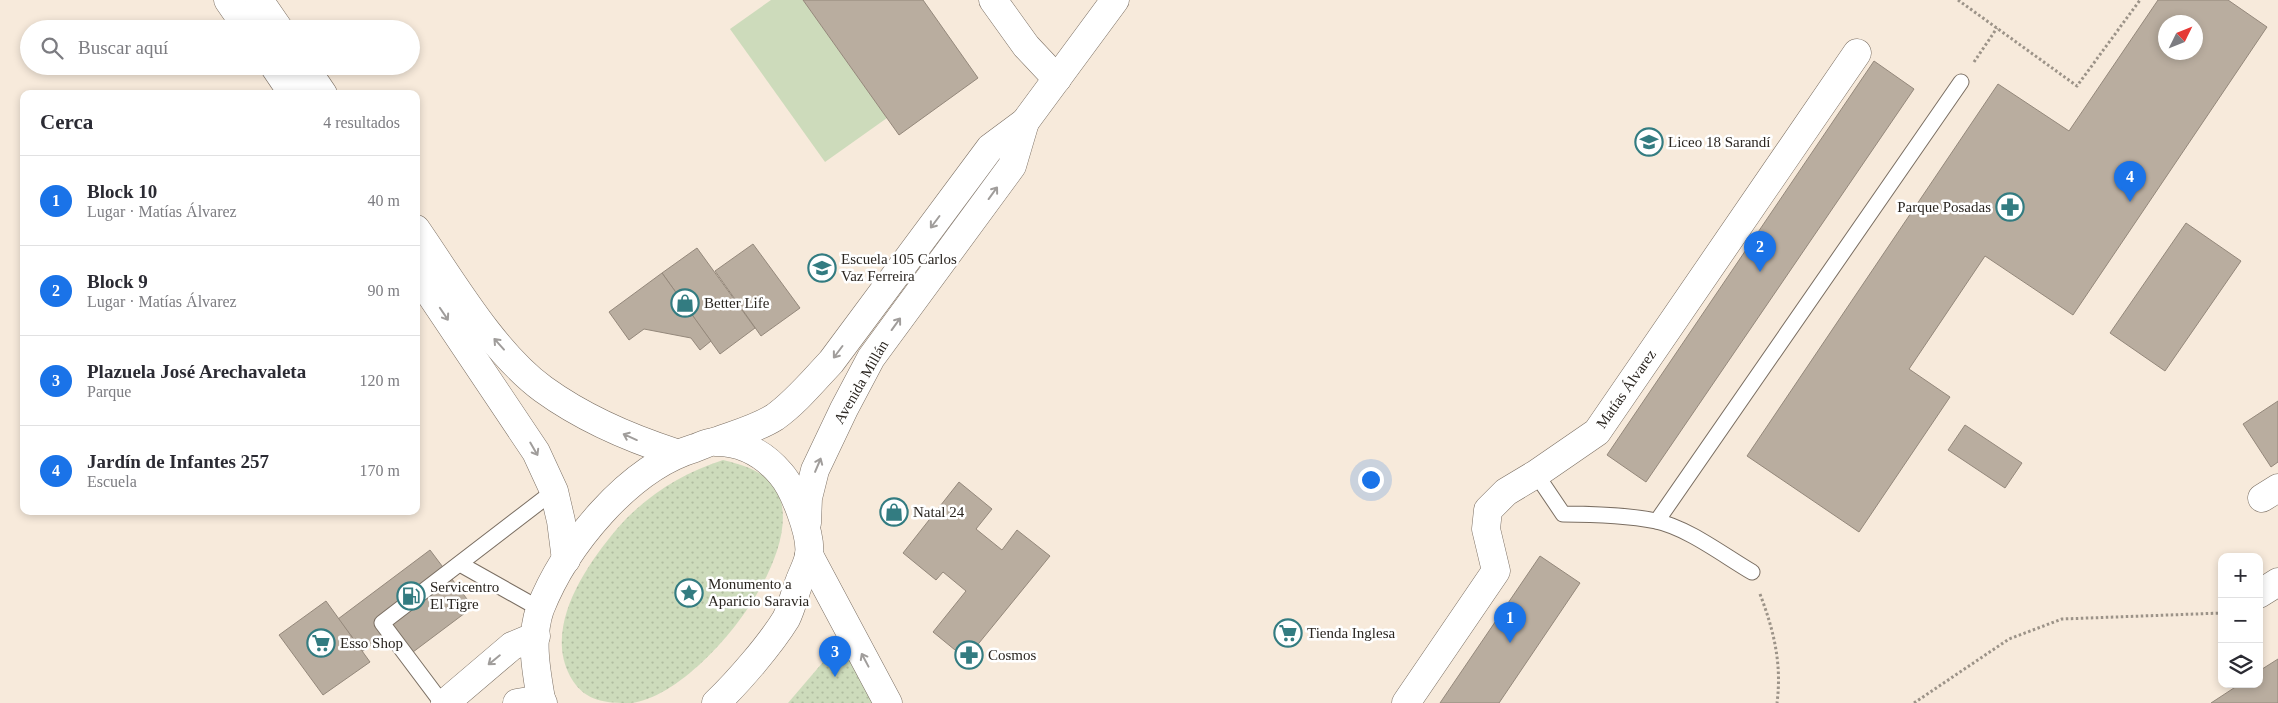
<!DOCTYPE html>
<html lang="es">
<head>
<meta charset="utf-8">
<style>
	:root { --surface:#fff; --page:#f2f2f3; --text:#2b2b33; --muted:#7c7c81; --line:#e1e1e2; --accent:#1a73e8 }
	body { margin:0; font-family:Georgia,serif; background:var(--page); color:var(--text) }
	.controls { position:absolute; right:15px; bottom:15px; display:grid; overflow:hidden; border-radius:10px; box-shadow:0 2px 8px #0003 }
	.controls button { width:45px; height:45px; display:grid; place-items:center; padding:0; border:0; border-bottom:1px solid var(--line); background:var(--surface); color:var(--text); font:25px sans-serif }
	.compass { position:absolute; left:2158px; top:15px; width:45px; height:45px; border-radius:50%; background:var(--surface); box-shadow:0 2px 8px #0003; rotate:47deg }
	.you { position:absolute; left:1370px; top:479px; width:18px; height:18px; margin:-12px; border:4px solid #fff; border-radius:50%; background:#1a73e8; box-shadow:0 0 0 8px #1a73e833 }
	.badge { display:grid; place-items:center; width:32px; height:32px; border-radius:50%; background:var(--accent); color:#fff; font-size:16px; font-weight:700 }
	.pin { position:absolute; translate:-50% -41px; filter:drop-shadow(0 1px 2px #0008) }
	.pin::after { content:''; position:absolute; top:26px; width:18px; height:15px; background:inherit; clip-path:polygon(0 0,100% 0,50% 100%) }
	.list { margin:0; padding:0; list-style:none }
	h2 { display:flex; justify-content:space-between; align-items:center; height:65px; margin:0; padding:0 20px; font-size:21px }
	h2 small { font-size:16px; font-weight:400; color:var(--muted) }
	.list li { display:grid; grid-template-columns:32px 1fr auto; gap:15px; align-items:center; box-sizing:border-box; height:90px; padding:0 20px; border-top:1px solid var(--line) }
	.list b { display:block; font-size:19px; white-space:nowrap }
	.list p { margin:0; font-size:16px; white-space:nowrap; color:var(--muted) }
	.list em { font-size:16px; font-style:normal; color:var(--muted) }
	.icon { flex:none; width:28px; height:28px; fill:none; stroke:currentColor; stroke-width:2; stroke-linecap:round; stroke-linejoin:round }
	.map { position:relative; flex:none; width:2278px; height:703px; overflow:hidden }
	.search { position:absolute; background:var(--surface); box-shadow:0 2px 8px #0003; left:20px; top:20px; width:400px; height:55px; display:flex; align-items:center; gap:12px; box-sizing:border-box; padding:0 18px; border-radius:28px; color:var(--muted); font-size:19px }
	.panel { position:absolute; background:var(--surface); box-shadow:0 2px 8px #0003; left:20px; top:90px; width:400px; height:425px; border-radius:10px }
	.map>svg:first-child { display:block }
	.grass { fill:url(#grass-dots) }
	.garden { fill:#cddbbb }
	.building { fill:#b9ad9f; stroke:#94887b; fill-rule:evenodd }
	.lines { fill:none; stroke-linecap:round; stroke-linejoin:round }
	.service-casing { stroke:#7a6e62; stroke-width:17 }
	.minor-casing { stroke:#7a6e62; stroke-width:29 }
	.tertiary-casing { stroke:#7a6e62; stroke-width:29 }
	.secondary-casing { stroke:#7a6e62; stroke-width:29 }
	.path { stroke:#9c9388; stroke-width:3; stroke-dasharray:2.5 2.5; stroke-linecap:butt }
	.service { stroke:#fff; stroke-width:15 }
	.minor { stroke:#fff; stroke-width:28 }
	.tertiary { stroke:#fff; stroke-width:28 }
	.secondary { stroke:#fff; stroke-width:28 }
	.oneway { stroke:#a09d9b }
	.labels { text-anchor:middle; dominant-baseline:central; stroke-width:5; stroke-linejoin:round; paint-order:stroke }
	.poi-label { font-size:15px; fill:#2b2621; stroke:#fff; text-anchor:start }
	.street-label { font-size:15px; fill:#2b2621; stroke:#fff }
</style>
</head>
<body>
<div class="map">
<svg width="2278" height="703" viewBox="0 0 2278 703">
	<defs>
		<pattern id="grass-dots" width="8" height="8" patternUnits="userSpaceOnUse" patternTransform="scale(1.25)"><rect width="8" height="8" fill="#cddbbb"/><path d="M2 2h.1M6 6h.1" fill="none" stroke="#b0bca0" stroke-width="1.8" stroke-linecap="round"/></pattern>
	</defs>
	<rect width="100%" height="100%" fill="#f7eadb"/>
	<g class="grass">
		<path d="M723,460C740,464 761,470 773,485C819,545 693,703 627,703C602,703 583,700 570,676C544,627 585,567 616,530C644,497 682,473 723,460Z"/>
		<path d="M835,648L845,650L873,703H788Z"/>
	</g>
	<path class="garden" d="M771,0H803L887,118L825,162L730,29Z"/>
	<g class="building">
		<path d="M803,0H923L978,78L899,135Z"/>
		<path d="M2158,0H2228L2267,27L2073,315L1985,256L1909,369L1950,397L1859,532L1747,456L1998,84L2069,131ZM2166,22H2196V52H2166Z"/>
		<path d="M1874,61L1914,89L1646,482L1607,455Z"/>
		<path d="M2186,223L2241,261L2165,371L2110,333Z"/>
		<path d="M753,244L800,308L761,336L715,271Z"/>
		<path d="M697,248L755,328L720,354L662,273Z"/>
		<path d="M662,273L711,341L700,350L691,338L644,329L629,340L609,312Z"/>
		<path d="M2278,401V462L2271,467L2243,424Z"/>
		<path d="M1965,425L2022,463L2005,488L1948,450Z"/>
		<path d="M959,482L992,509L976,529L1002,550L1017,530L1050,556L966,659L933,632L966,591L943,572L936,580L903,553Z"/>
		<path d="M430,550L473,607L409,655L391,631L363,651L338,619Z"/>
		<path d="M1540,556L1580,583L1499,703H1440Z"/>
		<path d="M326,601L370,662L323,695L279,635Z"/>
		<path d="M2278,659V703H2211L2240,684H2259V671Z"/>
	</g>
	<g class="lines">
		<g class="service-casing">
			<g id="service">
				<path d="M1536,474L1563,514C1594,514 1626,515 1656,521C1688,528 1723,555 1752,572"/>
				<path d="M1657,521L1961,82"/>
				<path d="M460,564L540,609"/>
				<path d="M442,703L382,623L554,491"/>
			</g>
		</g>
		<g class="minor-casing">
			<g id="minor">
				<path d="M993,0L1026,46L1057,79"/>
				<path d="M2262,498L2278,488"/>
				<path d="M2259,594L2278,582"/>
				<path d="M1406,703L1496,571L1486,529L1488,510L1506,492L1536,474L1597,432L1857,53"/>
			</g>
		</g>
		<g class="tertiary-casing">
			<g id="tertiary">
				<path d="M228,0L248,29"/>
				<path d="M259,0L279,29"/>
				<path d="M274,66L293,94"/>
				<path d="M304,66L323,94"/>
				<path d="M416,229C452,281 492,351 543,389C583,418 629,438 676,453"/>
				<path d="M416,273L536,452L554,491L561,521L566,560"/>
				<path d="M445,703L512,646L536,636"/>
				<path d="M517,703L541,699"/>
			</g>
		</g>
		<g class="secondary-casing">
			<g id="secondary">
				<path d="M717,441C736,434 758,428 775,417C796,402 813,381 831,362L990,148L1025,122L1115,0"/>
				<path d="M807,523L808,498L815,470L844,409L871,358L1012,166L1025,122"/>
				<path d="M809,555L888,703"/>
				<path d="M543,703L541,699C536,670 530,638 540,609C565,546 628,468 695,448C701,446 710,441 716,442C743,442 765,455 781,474C794,489 812,535 809,555C808,563 803,572 800,580C795,592 792,607 786,619C770,645 738,682 716,703"/>
			</g>
		</g>
		<g class="path">
			<path d="M1958,0L2077,86L2140,0"/>
			<path d="M1974,62L1997,28"/>
			<path d="M1760,594C1774,631 1782,664 1777,703"/>
			<path d="M1914,703L2009,639L2062,619L2222,613"/>
		</g>
		<use href="#service" class="service"/>
		<use href="#minor" class="minor"/>
		<use href="#tertiary" class="tertiary"/>
		<use href="#secondary" class="secondary"/>
	</g>
	<defs><path id="oneway-shaft" d="M-6 0H5M1.5-3L5.5 0L1.5 3" fill="none" stroke-width="1.6" stroke-linecap="round" stroke-linejoin="round" transform="scale(1.25)"/></defs>
	<g class="oneway">
		<use href="#oneway-shaft" transform="translate(993 193) rotate(-54)"/>
		<use href="#oneway-shaft" transform="translate(935 222) rotate(127)"/>
		<use href="#oneway-shaft" transform="translate(444 314) rotate(56)"/>
		<use href="#oneway-shaft" transform="translate(896 324) rotate(-54)"/>
		<use href="#oneway-shaft" transform="translate(499 344) rotate(-132)"/>
		<use href="#oneway-shaft" transform="translate(838 352) rotate(127)"/>
		<use href="#oneway-shaft" transform="translate(630 437) rotate(-156)"/>
		<use href="#oneway-shaft" transform="translate(534 449) rotate(60)"/>
		<use href="#oneway-shaft" transform="translate(818 465) rotate(-67)"/>
		<use href="#oneway-shaft" transform="translate(494 660) rotate(141)"/>
		<use href="#oneway-shaft" transform="translate(865 660) rotate(-118)"/>
	</g>
	<defs>
		<g id="school-ring" transform="scale(1.4375)"><circle r="9.5" fill="#fff" stroke="#337c81" stroke-width="1.5"/><path d="M0-5L7-2L0 1L-7-2ZM-4 1L0 2.5L4 1V4Q0 6-4 4Z" fill="#337c81"/></g>
		<g id="pharmacy-ring" transform="scale(1.4375)"><circle r="9.5" fill="#fff" stroke="#337c81" stroke-width="1.5"/><path d="M-2-6h4v4h4v4h-4v4h-4v-4h-4v-4h4Z" fill="#337c81"/></g>
		<g id="shop-ring" transform="scale(1.4375)"><circle r="9.5" fill="#fff" stroke="#337c81" stroke-width="1.5"/><path d="M-5-2.5h2.3a2.7 3.5 0 0 1 5.4 0H5L5.5 6h-11ZM-1.5-2.5h3a1.5 2.3 0 0 0-3 0Z" fill="#337c81"/></g>
		<g id="sight-ring" transform="scale(1.4375)"><circle r="9.5" fill="#fff" stroke="#337c81" stroke-width="1.5"/><path d="M0-6L1.8-2.2L6-1.7L2.9 1.2L3.7 5.4L0 3.3L-3.7 5.4L-2.9 1.2L-6-1.7L-1.8-2.2Z" fill="#337c81"/></g>
		<g id="fuel-ring" transform="scale(1.4375)"><circle r="9.5" fill="#fff" stroke="#337c81" stroke-width="1.5"/><path d="M-5.5-6h7V0h2V4h1.3V-2.5L3-4.5l.8-.8L6-3V5H2.5V1h-1V6h-7ZM-4.2-4.7v3.2H.2V-4.7Z" fill="#337c81"/></g>
		<g id="supermarket-ring" transform="scale(1.4375)"><circle r="9.5" fill="#fff" stroke="#337c81" stroke-width="1.5"/><path d="M-6-5.5h2.5l.6 2H6L4.5 2H-2.5L-4.4-4H-6ZM-1.5 3.2a1.3 1.3 0 1 0 .1 0ZM3 3.2a1.3 1.3 0 1 0 .1 0Z" fill="#337c81"/></g>
	</defs>
	<g fill-rule="evenodd">
		<use href="#school-ring" x="1649" y="142"/>
		<use href="#pharmacy-ring" x="2010" y="207"/>
		<use href="#school-ring" x="822" y="268"/>
		<use href="#shop-ring" x="685" y="303"/>
		<use href="#shop-ring" x="894" y="512"/>
		<use href="#sight-ring" x="689" y="593"/>
		<use href="#fuel-ring" x="411" y="596"/>
		<use href="#supermarket-ring" x="1288" y="633"/>
		<use href="#supermarket-ring" x="321" y="643"/>
		<use href="#pharmacy-ring" x="969" y="655"/>
	</g>
	<g class="labels">
		<g class="poi-label">
			<text x="1668" y="142">Liceo 18 Sarandí</text>
			<text x="1991" y="207" text-anchor="end">Parque Posadas</text>
			<text x="841" y="259">Escuela 105 Carlos<tspan x="841" dy="17">Vaz Ferreira</tspan></text>
			<text x="704" y="303">Better Life</text>
			<text x="913" y="512">Natal 24</text>
			<text x="708" y="584">Monumento a<tspan x="708" dy="17">Aparicio Saravia</tspan></text>
			<text x="430" y="587">Servicentro<tspan x="430" dy="17">El Tigre</tspan></text>
			<text x="1307" y="633">Tienda Inglesa</text>
			<text x="340" y="643">Esso Shop</text>
			<text x="988" y="655">Cosmos</text>
		</g>
		<g class="street-label">
			<text transform="translate(861 382) rotate(-60)">Avenida Millán</text>
			<text transform="translate(1626 389) rotate(-55)">Matías Álvarez</text>
		</g>
	</g>
</svg>
<div class="controls">
<button>+</button>
<button>−</button>
<button><svg class="icon" aria-label="layers" viewBox="0 0 24 24"><path d="M12 4l9 5-9 5-9-5zM3 14l9 5 9-5"/></svg></button>
</div>
<svg class="compass" viewBox="-18 -18 36 36"><path d="M0-13l5 13h-10z" fill="#e53935"/><path d="M0 13l5-13h-10z" fill="#7c7c81"/></svg>
<div class="you"></div>
<div class="pin badge" style="left:1510px;top:643px">1</div>
<div class="pin badge" style="left:1760px;top:272px">2</div>
<div class="pin badge" style="left:835px;top:677px">3</div>
<div class="pin badge" style="left:2130px;top:202px">4</div>
<div class="search"><svg class="icon" aria-label="search" viewBox="0 0 24 24"><circle cx="10" cy="10" r="6"/><path d="M15 15l6 6"/></svg>Buscar aquí</div>
<section class="panel">
<h2>Cerca<small>4 resultados</small></h2>
<ul class="list">
<li><span class="badge">1</span><div><b>Block 10</b><p>Lugar · Matías Álvarez</p></div><em>40 m</em></li>
<li><span class="badge">2</span><div><b>Block 9</b><p>Lugar · Matías Álvarez</p></div><em>90 m</em></li>
<li><span class="badge">3</span><div><b>Plazuela José Arechavaleta</b><p>Parque</p></div><em>120 m</em></li>
<li><span class="badge">4</span><div><b>Jardín de Infantes 257</b><p>Escuela</p></div><em>170 m</em></li>
</ul>
</section>
</div>
</body>
</html>
